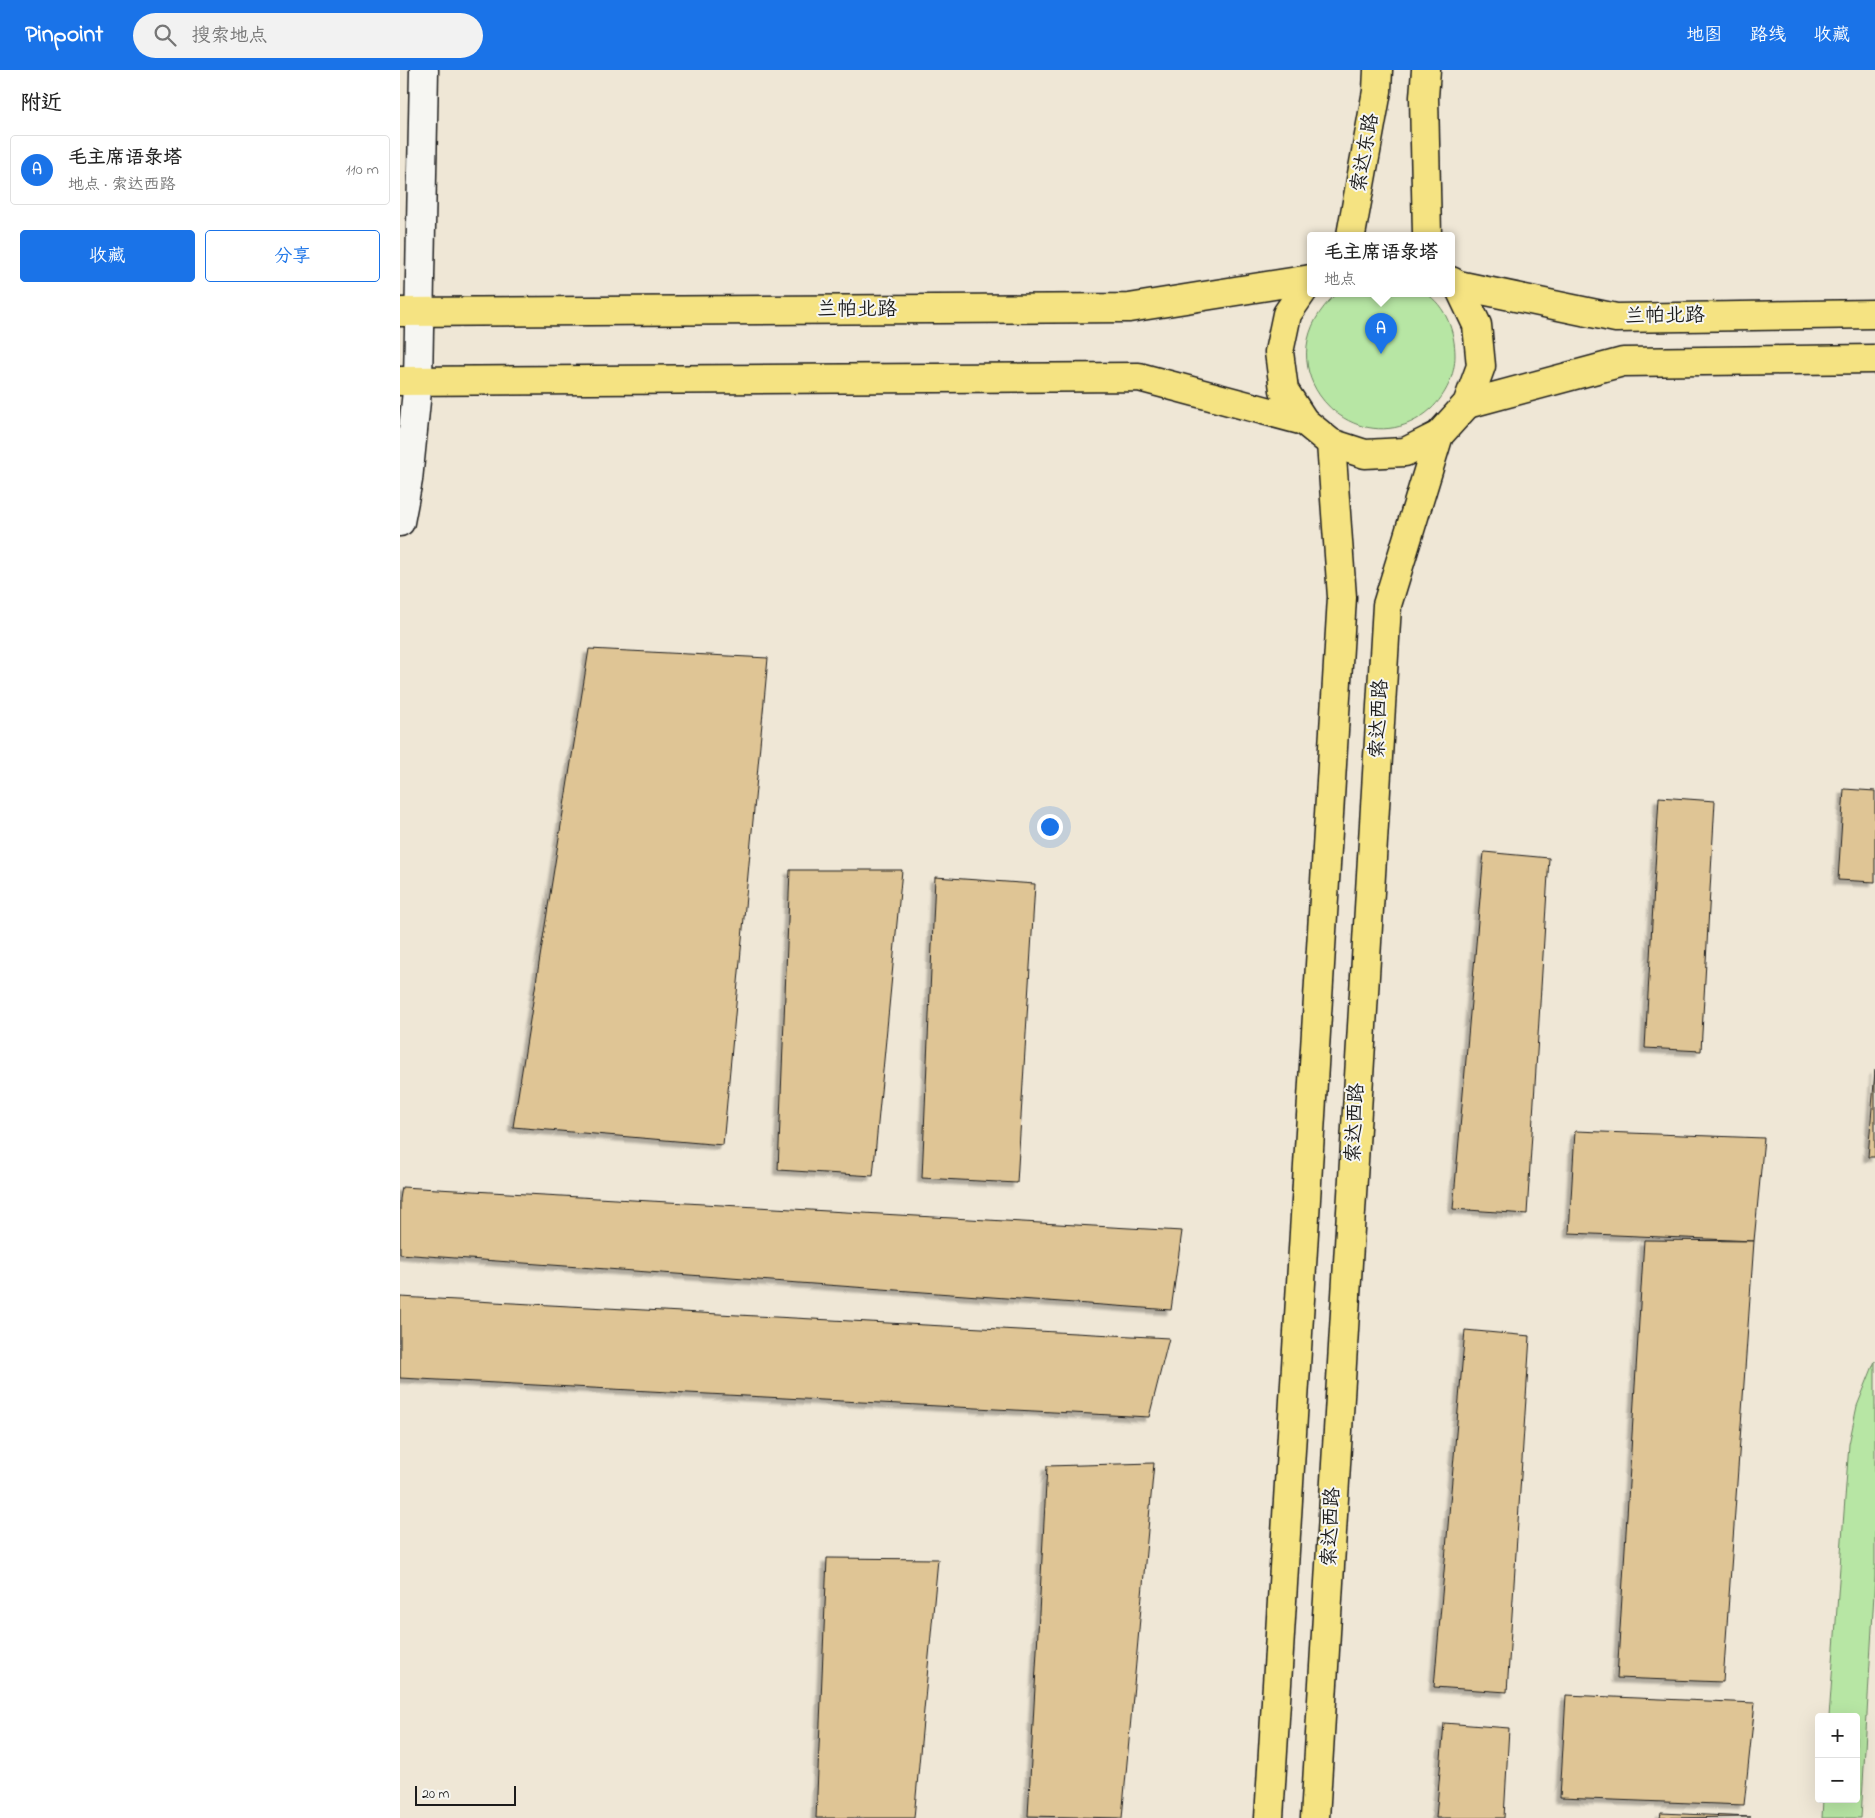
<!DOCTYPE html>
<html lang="zh">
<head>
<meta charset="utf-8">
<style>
	:root { --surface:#fff; --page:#f2f2f2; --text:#222; --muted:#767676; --line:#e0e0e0; --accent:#1a73e8 }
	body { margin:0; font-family:"Indie Flower","LXGW WenKai TC",sans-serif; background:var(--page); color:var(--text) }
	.controls { position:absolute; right:15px; bottom:15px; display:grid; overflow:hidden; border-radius:5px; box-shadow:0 5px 20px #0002 }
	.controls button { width:45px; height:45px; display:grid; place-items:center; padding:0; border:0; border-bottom:1px solid var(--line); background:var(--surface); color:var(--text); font:25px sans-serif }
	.scale { position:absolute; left:15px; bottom:12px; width:101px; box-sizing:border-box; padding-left:5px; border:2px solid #1c1c1c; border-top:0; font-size:14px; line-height:18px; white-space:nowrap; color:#1c1c1c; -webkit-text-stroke:4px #f6f6f2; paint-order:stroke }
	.you { position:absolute; left:649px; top:756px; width:18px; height:18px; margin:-12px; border:4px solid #fff; border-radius:50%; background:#1a73e8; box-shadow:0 0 0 8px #1a73e833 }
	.badge { display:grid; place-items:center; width:32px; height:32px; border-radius:50%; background:var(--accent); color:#fff; font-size:16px; font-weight:700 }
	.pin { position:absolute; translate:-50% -41px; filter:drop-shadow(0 1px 2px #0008) }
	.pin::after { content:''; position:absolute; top:26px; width:18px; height:15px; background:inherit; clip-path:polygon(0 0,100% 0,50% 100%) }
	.popup { position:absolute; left:907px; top:162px; width:148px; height:65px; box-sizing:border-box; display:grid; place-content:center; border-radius:5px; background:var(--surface); filter:drop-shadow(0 1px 4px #0005); font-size:16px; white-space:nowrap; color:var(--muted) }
	.popup b { font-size:19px; color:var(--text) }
	.popup::after { content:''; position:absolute; left:50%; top:100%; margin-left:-10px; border:10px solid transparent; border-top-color:var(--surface) }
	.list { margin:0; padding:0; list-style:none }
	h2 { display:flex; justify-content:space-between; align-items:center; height:65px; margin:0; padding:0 20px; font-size:21px }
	h2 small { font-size:16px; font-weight:400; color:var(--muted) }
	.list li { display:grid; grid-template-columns:32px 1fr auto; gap:15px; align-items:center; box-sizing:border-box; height:70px; margin:0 10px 10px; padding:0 10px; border:1px solid var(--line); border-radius:5px }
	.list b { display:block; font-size:19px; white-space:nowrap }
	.list p { margin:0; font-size:16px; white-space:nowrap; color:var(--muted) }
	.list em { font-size:16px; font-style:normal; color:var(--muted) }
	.actions { display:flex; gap:10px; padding:15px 20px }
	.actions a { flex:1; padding:11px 0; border:1px solid var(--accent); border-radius:5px; text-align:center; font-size:18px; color:var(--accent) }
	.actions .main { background:var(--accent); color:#fff }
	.icon { flex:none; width:28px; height:28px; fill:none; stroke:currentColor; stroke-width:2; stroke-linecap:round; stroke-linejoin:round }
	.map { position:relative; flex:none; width:1475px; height:1748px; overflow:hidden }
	header { display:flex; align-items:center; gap:30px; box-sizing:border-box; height:70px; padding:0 25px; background:var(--accent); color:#fff }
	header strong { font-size:24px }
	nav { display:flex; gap:28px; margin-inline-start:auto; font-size:18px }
	.search { width:350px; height:45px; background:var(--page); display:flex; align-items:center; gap:12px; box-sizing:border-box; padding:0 18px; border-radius:28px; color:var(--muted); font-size:19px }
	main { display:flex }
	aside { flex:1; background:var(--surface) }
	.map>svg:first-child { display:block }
	.green { fill:#b7e6a4; stroke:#6a8160 }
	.building { fill:#dfc595; stroke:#1c1c1c; filter:url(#shadow) }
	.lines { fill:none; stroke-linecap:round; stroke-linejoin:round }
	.minor-casing { stroke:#1c1c1c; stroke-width:31 }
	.major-casing { stroke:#1c1c1c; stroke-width:31 }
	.highway-casing { stroke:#1c1c1c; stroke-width:31 }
	.minor { stroke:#f6f6f2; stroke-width:28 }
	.major { stroke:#f5e382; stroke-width:28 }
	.highway { stroke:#f5e382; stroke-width:28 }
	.labels { text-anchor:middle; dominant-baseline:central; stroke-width:4; stroke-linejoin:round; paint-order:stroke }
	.street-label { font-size:20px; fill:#1c1c1c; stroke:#f6f6f2 }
</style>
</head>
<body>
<header>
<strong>Pinpoint</strong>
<div class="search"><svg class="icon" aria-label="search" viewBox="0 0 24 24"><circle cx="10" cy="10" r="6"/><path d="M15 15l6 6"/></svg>搜索地点</div>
<nav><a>地图</a><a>路线</a><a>收藏</a></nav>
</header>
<main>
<aside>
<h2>附近<small></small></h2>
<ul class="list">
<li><span class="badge">A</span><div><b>毛主席语录塔</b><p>地点 · 索达西路</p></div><em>110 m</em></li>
</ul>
<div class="actions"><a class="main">收藏</a><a>分享</a></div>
</aside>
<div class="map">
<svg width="1475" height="1748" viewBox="0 0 1475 1748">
	<defs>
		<filter id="shadow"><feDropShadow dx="-4.5" dy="4.5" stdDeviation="1" flood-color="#0004"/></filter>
	</defs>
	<rect width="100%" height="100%" fill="#efe7d6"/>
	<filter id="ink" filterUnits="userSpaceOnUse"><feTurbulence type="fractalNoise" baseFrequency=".02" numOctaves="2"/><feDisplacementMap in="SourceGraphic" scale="10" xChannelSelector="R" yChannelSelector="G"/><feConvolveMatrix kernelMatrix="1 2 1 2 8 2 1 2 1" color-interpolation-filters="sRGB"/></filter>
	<g filter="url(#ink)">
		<g class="green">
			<path d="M937,223H1025C1046,235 1055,263 1055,285C1055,305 1046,325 1031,339C959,403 854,298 937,223Z"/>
			<path d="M1475,1291V1506L1461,1748H1422L1423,1729H1456V1647H1429L1449,1374L1457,1336Z"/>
		</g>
		<g class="building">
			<path d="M189,579L368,588L323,1075L113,1057Z"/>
			<path d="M1444,719L1475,721V812L1438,810Z"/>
			<path d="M1259,727L1315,731L1301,981L1245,978Z"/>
			<path d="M1084,782L1149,788L1127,1144L1053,1139Z"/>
			<path d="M390,800H502L473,1106L378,1100Z"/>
			<path d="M535,807L635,814L617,1113L522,1108Z"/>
			<path d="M1475,1000V1087H1468Z"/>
			<path d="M1175,1061L1364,1068L1354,1171L1169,1163Z"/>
			<path d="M2,1117L782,1161L771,1240L0,1184V1129Z"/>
			<path d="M1244,1170L1354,1171L1323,1612L1217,1608Z"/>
			<path d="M0,1227L769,1268L749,1347L0,1308Z"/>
			<path d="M1065,1260L1130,1266L1107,1622L1034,1617Z"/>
			<path d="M754,1393L722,1748L628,1746L647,1396Z"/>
			<path d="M427,1488L538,1489L514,1748H416Z"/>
			<path d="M1166,1625L1355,1633L1344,1735L1160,1728Z"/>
			<path d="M1044,1653L1109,1658L1104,1748H1036Z"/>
			<path d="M1261,1743L1351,1747L1260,1748Z"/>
		</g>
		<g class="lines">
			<g class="minor-casing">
				<path id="minor" d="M0,452L8,410L18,311L24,0"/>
			</g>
			<g class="major-casing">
				<g id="major">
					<path d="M0,242L729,238L911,209"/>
					<path d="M0,311L739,307L904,351"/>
					<path d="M869,1748L942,527L931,373"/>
					<path d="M915,1748L987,535L1039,365"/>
				</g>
			</g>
			<g class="highway-casing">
				<g id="highway">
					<path d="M1026,0L1024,27L1027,165"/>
					<path d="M951,165L977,21L978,0"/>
					<path d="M911,209L887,244L879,282L884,320L904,351L931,373L965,384L1005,382L1039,365L1067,334L1081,296L1077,255L1058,215L1051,211"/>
					<path d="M1058,215L1216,248L1475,244"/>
					<path d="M1067,334L1223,292L1475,289"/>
				</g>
			</g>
			<use href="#minor" class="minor"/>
			<use href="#major" class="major"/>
			<use href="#highway" class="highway"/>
		</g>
	</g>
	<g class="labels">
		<g class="street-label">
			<text transform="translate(966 83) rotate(-80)">索达东路</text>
			<text x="457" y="240">兰帕北路</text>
			<text transform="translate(1265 247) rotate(-1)">兰帕北路</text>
			<text transform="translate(980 649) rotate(-87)">索达西路</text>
			<text transform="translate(956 1053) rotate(-87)">索达西路</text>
			<text transform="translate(932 1457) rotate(-87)">索达西路</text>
		</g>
	</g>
</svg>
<div class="controls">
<button>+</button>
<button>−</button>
</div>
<div class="scale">20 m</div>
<div class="you"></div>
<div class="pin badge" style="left:981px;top:284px">A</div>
<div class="popup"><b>毛主席语录塔</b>地点</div>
</div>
</main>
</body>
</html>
